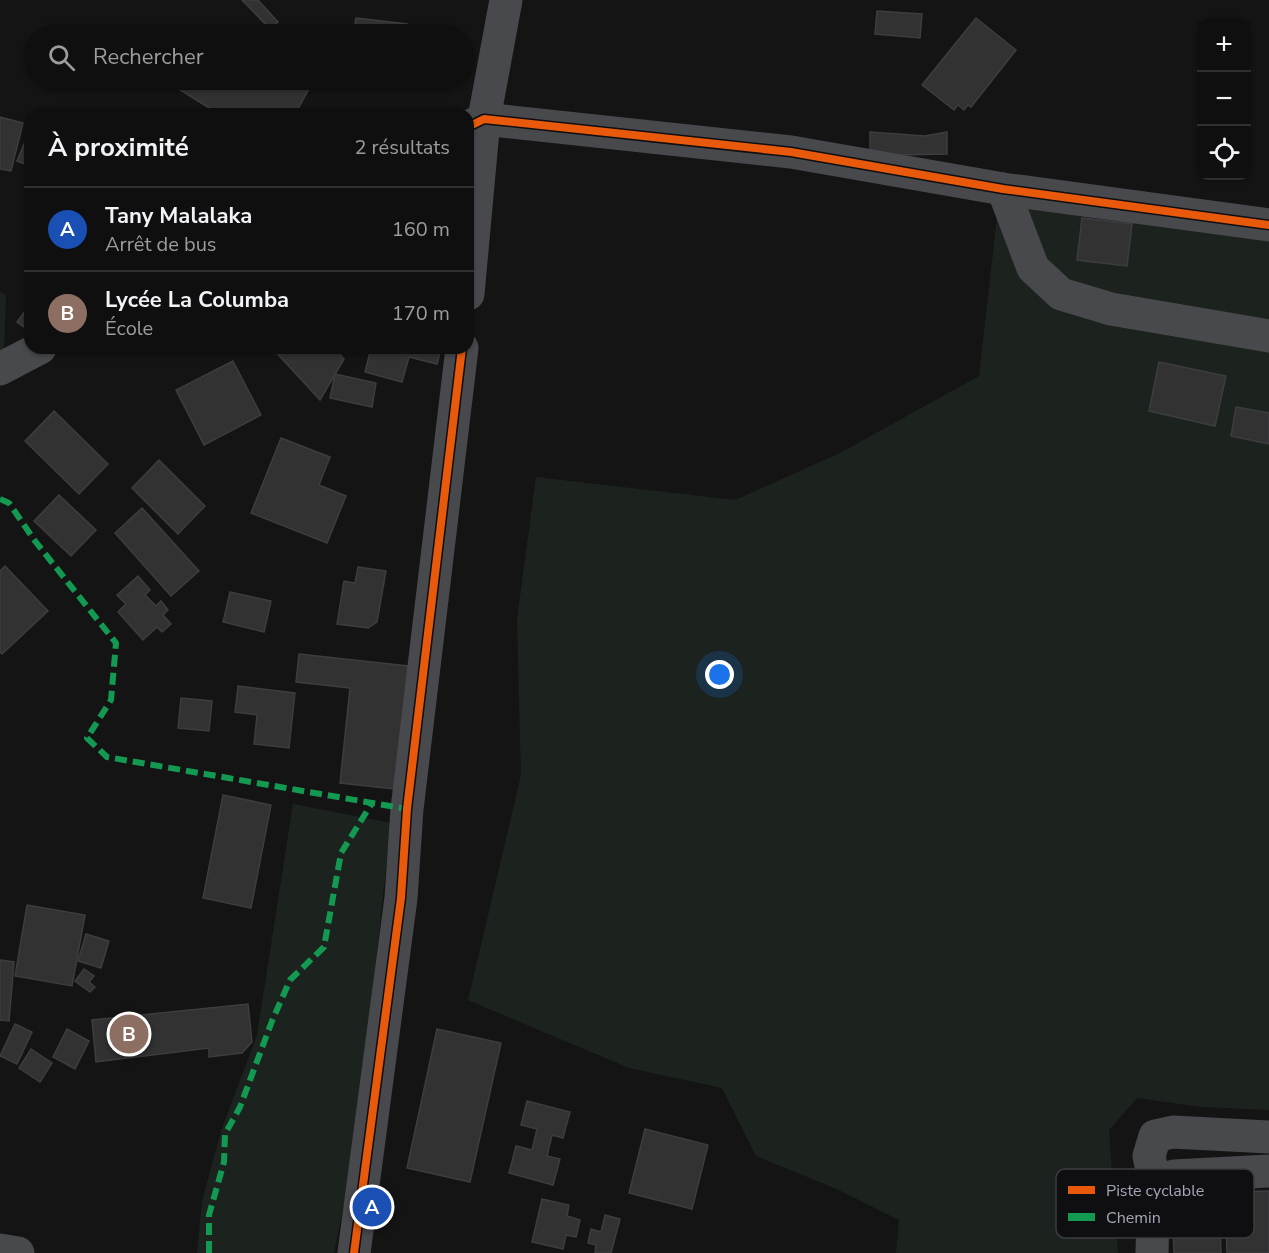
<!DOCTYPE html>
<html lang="fr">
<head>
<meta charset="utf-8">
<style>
	:root { --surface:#0f0f0f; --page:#1d1d1d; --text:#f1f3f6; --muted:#9b9c9e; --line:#2f2f2f; --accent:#0f766e }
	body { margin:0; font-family:"Nunito Sans",sans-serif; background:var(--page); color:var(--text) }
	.controls { position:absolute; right:18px; top:18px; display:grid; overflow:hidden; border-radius:12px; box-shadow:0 2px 4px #0004 }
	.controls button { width:54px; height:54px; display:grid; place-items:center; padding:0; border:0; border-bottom:2px solid var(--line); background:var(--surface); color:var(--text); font:30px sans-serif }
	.you { position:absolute; left:720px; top:675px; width:21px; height:21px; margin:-15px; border:4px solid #fff; border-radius:50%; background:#1a73e8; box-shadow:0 0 0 9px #1a73e833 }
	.badge { display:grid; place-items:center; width:39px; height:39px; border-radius:50%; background:var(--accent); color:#fff; font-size:20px; font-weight:700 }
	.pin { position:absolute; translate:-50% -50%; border:3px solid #fff; box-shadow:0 2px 6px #0006 }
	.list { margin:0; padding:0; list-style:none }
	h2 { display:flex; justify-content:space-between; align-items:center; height:78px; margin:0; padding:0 24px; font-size:26px }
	h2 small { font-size:20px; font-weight:400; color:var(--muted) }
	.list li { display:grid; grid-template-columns:39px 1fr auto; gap:18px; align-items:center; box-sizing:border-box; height:84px; padding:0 24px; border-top:2px solid var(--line) }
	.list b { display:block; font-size:22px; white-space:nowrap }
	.list p { margin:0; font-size:20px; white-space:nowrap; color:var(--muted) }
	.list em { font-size:20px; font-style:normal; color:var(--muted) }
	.icon { flex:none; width:33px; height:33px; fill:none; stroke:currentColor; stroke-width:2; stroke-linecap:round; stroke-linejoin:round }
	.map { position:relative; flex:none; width:1269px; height:1253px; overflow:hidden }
	.search { position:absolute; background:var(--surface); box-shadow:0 2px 4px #0004; left:24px; top:24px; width:450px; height:66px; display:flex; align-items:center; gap:15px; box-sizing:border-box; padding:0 21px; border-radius:33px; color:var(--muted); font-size:22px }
	.panel { position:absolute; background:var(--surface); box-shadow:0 2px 4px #0004; left:24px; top:108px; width:450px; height:246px; border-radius:18px }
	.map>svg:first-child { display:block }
	.green { fill:#1c231e }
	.building { fill:#323233; stroke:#3d3d40; stroke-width:1.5 }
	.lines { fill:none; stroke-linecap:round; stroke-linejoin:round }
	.minor { stroke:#48494d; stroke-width:33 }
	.quiet { stroke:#139951; stroke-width:6; stroke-dasharray:12 6; stroke-linecap:butt }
	.cycleway-casing { stroke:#0f0e10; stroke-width:11 }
	.cycleway { stroke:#e8590c; stroke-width:8 }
	.key { fill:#0f0e10; stroke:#3c3c42; stroke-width:1.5 }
	.key-label { font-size:16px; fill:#a5a8b6 }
</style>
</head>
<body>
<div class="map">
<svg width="1269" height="1253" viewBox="0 0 1269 1253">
	<rect width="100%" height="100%" fill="#141414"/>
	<g class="green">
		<path d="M1000,191L1269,231V1110L1202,1107L1137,1098L1109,1130L1118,1253H896L899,1220L839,1190L756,1156L722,1088L629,1068L468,1000L521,775L517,619L536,477L735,500L840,453L979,376Z"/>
		<path d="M0,292L6,295L4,351L0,353Z"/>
		<path d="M293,804L391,823L355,1150L334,1253H197L202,1201L221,1131L257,1035Z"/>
	</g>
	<g class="building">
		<path d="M242,0H258L278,22L270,29Z"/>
		<path d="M877,11L922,14L920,38L875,34Z"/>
		<path d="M356,18L407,24L406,34H366V32L354,30Z"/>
		<path d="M976,18L1016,50L971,107L968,105L964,110L958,105L954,110L922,85Z"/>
		<path d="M183,80H314L295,114H219L177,88Z"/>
		<path d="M0,117L23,123L11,171L0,169Z"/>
		<path d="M29,132H30V166L17,161Z"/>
		<path d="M870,132L925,136L947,132V154L896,155L870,152Z"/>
		<path d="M1082,218L1132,224L1127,266L1077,260Z"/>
		<path d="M30,304V331L17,322Z"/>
		<path d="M272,348H334L344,359L320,400Z"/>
		<path d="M371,348H441L437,364L409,357L402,382L365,372Z"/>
		<path d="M233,361L261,415L204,445L176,390Z"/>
		<path d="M1159,362L1226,376L1215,426L1149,411Z"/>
		<path d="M335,374L376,383L372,407L330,398Z"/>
		<path d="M1236,407L1269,413V444L1231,436Z"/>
		<path d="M54,411L108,464L79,494L25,441Z"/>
		<path d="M281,438L330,457L319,485L346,496L327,543L251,513Z"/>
		<path d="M159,460L205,506L178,534L132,488Z"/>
		<path d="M59,495L96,530L71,556L34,521Z"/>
		<path d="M142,508L199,571L171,596L115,533Z"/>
		<path d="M5,566L48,611L2,654L0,652V571Z"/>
		<path d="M358,567L386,571L377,622L368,628L337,624L344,581L355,583Z"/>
		<path d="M138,576L150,590L145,595L156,606L161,601L168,610L163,615L171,624L162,632L157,627L143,640L118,612L126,604L117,595Z"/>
		<path d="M230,592L271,601L264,632L223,622Z"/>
		<path d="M299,654L417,667L403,790L340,783L350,688L296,682Z"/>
		<path d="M238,686L295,693L289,748L254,744L257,715L235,712Z"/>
		<path d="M181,698L212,701L209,731L178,728Z"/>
		<path d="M223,795L271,805L251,908L203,898Z"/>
		<path d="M27,905L85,915L72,986L15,976Z"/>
		<path d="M86,934L109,941L101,968L78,961Z"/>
		<path d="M0,960L14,962L9,1021L0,1020Z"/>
		<path d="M84,969L94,976L89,982L95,987L90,992L75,981Z"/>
		<path d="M248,1004L252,1042L242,1053L209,1057V1048L96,1062L92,1020Z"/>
		<path d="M15,1024L32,1032L17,1064L0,1056Z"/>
		<path d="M67,1029L89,1041L75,1069L53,1057Z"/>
		<path d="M437,1029L501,1043L470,1182L407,1168Z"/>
		<path d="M31,1049L52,1063L40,1082L19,1068Z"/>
		<path d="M527,1101L570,1112L563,1138L552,1135L547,1156L560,1159L553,1185L509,1173L516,1146L532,1150L537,1129L521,1125Z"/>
		<path d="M645,1129L708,1145L692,1209L629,1193Z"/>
		<path d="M1269,1191V1253H1227L1225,1192Z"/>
		<path d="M1219,1195L1221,1253H1174L1172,1196Z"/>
		<path d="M542,1199L569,1205L567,1216L580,1220L576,1237L566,1235L563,1249L532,1242Z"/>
		<path d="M605,1215L620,1219L611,1253H595L596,1245L588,1243L591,1229L601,1232Z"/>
	</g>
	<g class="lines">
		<g class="minor">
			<path d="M468,127L484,119L791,152L1003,189L1269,225"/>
			<path d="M1003,189L1033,268L1061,294L1111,309L1269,336"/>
			<path d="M468,294L484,119L506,0"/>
			<path d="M0,369L40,348"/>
			<path d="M1174,1176L1269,1171"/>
			<path d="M0,1250L18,1253"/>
			<path d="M354,1253L401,898L407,809L462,348"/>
			<path d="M1152,1253L1154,1180L1149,1156L1155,1136L1173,1132L1269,1137"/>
		</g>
		<g class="quiet">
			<path d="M0,499L9,503L35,541L116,643L111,700L87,738L107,757L407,809"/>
			<path d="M209,1253V1215L224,1162L225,1134L240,1107L272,1021L290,980L324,947L341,853L372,803"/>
		</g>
		<g class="cycleway-casing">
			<g id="cycleway">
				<path d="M468,127L484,119L791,152L1003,189L1269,225"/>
				<path d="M354,1253L401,898L407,809L462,348"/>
			</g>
		</g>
		<use href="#cycleway" class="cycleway"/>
	</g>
	<rect x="1056" y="1169" width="198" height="69" rx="9" class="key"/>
	<rect x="1068" y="1186" width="27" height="8" fill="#e8590c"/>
	<rect x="1068" y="1213" width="27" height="8" fill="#139951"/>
	<g class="key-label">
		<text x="1106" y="1196">Piste cyclable</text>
		<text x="1106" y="1223">Chemin</text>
	</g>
</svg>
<div class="controls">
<button>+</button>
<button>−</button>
<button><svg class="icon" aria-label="locate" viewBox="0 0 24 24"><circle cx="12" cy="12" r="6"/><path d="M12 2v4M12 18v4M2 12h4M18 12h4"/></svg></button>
</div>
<div class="you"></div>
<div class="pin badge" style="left:372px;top:1207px;background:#1a4fb4">A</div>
<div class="pin badge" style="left:129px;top:1034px;background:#8d6e63">B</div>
<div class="search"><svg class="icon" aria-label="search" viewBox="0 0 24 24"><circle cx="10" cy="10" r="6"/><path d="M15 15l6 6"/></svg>Rechercher</div>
<section class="panel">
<h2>À proximité<small>2 résultats</small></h2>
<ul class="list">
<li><span class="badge" style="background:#1a4fb4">A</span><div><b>Tany Malalaka</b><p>Arrêt de bus</p></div><em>160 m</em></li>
<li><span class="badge" style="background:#8d6e63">B</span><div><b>Lycée La Columba</b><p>École</p></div><em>170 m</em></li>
</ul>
</section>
</div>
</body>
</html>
